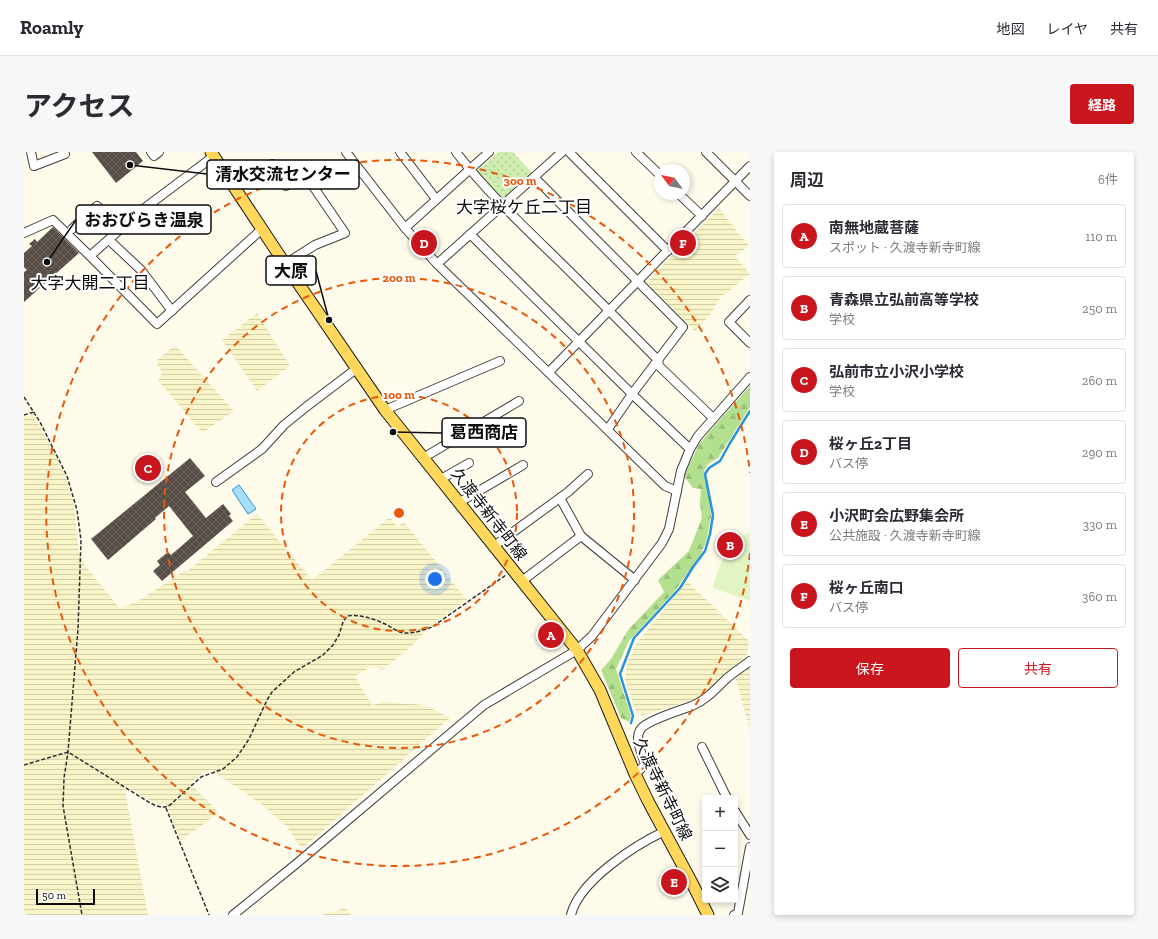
<!DOCTYPE html>
<html lang="ja">
<head>
<meta charset="utf-8">
<style>
	:root { --surface:#fff; --page:#f7f7f7; --text:#2b2b33; --muted:#7c7c81; --line:#e1e1e2; --accent:#c9161e }
	body { margin:0; font-family:"Zilla Slab","Noto Sans JP",serif; background:var(--page); color:var(--text) }
	.controls { position:absolute; right:12px; bottom:12px; display:grid; overflow:hidden; border-radius:4px; box-shadow:0 2px 6px #0003 }
	.controls button { width:36px; height:36px; display:grid; place-items:center; padding:0; border:0; border-bottom:1px solid var(--line); background:var(--surface); color:var(--text); font:20px sans-serif }
	.compass { position:absolute; left:630px; top:12px; width:36px; height:36px; border-radius:50%; background:var(--surface); box-shadow:0 2px 6px #0003; rotate:302deg }
	.scale { position:absolute; left:12px; bottom:10px; width:59px; box-sizing:border-box; padding-left:4px; border:2px solid #0c0c0c; border-top:0; font-size:11px; line-height:14px; white-space:nowrap; color:#0c0c0c; -webkit-text-stroke:3px #fff; paint-order:stroke }
	.you { position:absolute; left:411px; top:427px; width:14px; height:14px; margin:-10px; border:3px solid #fff; border-radius:50%; background:#1a73e8; box-shadow:0 0 0 6px #1a73e833 }
	.badge { display:grid; place-items:center; width:26px; height:26px; border-radius:50%; background:var(--accent); color:#fff; font-size:13px; font-weight:700 }
	.pin { position:absolute; translate:-50% -50%; border:2px solid #fff; box-shadow:0 1px 4px #0006 }
	.list { margin:0; padding:0; list-style:none }
	h2 { display:flex; justify-content:space-between; align-items:center; height:52px; margin:0; padding:0 16px; font-size:17px }
	h2 small { font-size:13px; font-weight:400; color:var(--muted) }
	.list li { display:grid; grid-template-columns:26px 1fr auto; gap:12px; align-items:center; box-sizing:border-box; height:64px; margin:0 8px 8px; padding:0 8px; border:1px solid var(--line); border-radius:4px }
	.list b { display:block; font-size:15px; white-space:nowrap }
	.list p { margin:0; font-size:13px; white-space:nowrap; color:var(--muted) }
	.list em { font-size:13px; font-style:normal; color:var(--muted) }
	.actions { display:flex; gap:8px; padding:12px 16px }
	.actions a { flex:1; padding:9px 0; border:1px solid var(--accent); border-radius:4px; text-align:center; font-size:14px; color:var(--accent) }
	.actions .main { background:var(--accent); color:#fff }
	.icon { flex:none; width:22px; height:22px; fill:none; stroke:currentColor; stroke-width:2; stroke-linecap:round; stroke-linejoin:round }
	.map { position:relative; flex:none; width:726px; height:763px; overflow:hidden; border-radius:4px }
	header { display:flex; align-items:center; gap:24px; box-sizing:border-box; height:56px; padding:0 20px; background:var(--surface); border-bottom:1px solid var(--line) }
	header strong { font-size:19px }
	nav { display:flex; gap:22px; margin-inline-start:auto; font-size:14px }
	.intro { display:flex; align-items:center; justify-content:space-between; box-sizing:border-box; height:96px; padding:0 24px }
	h1 { margin:0; font-size:28px }
	.button { padding:10px 18px; border-radius:4px; background:var(--accent); color:#fff; font-size:14px; font-weight:700 }
	main { display:flex; gap:24px; padding:0 24px }
	aside { flex:1; background:var(--surface); border-radius:4px; box-shadow:0 2px 6px #0003 }
	.map>svg:first-child { display:block }
	.farmland { fill:url(#farmland-rules) }
	.forest { fill:url(#forest-firs) }
	.park { fill:url(#park-dots) }
	.pitch { fill:#e3f4c3 }
	.water { fill:#a9ddfc; stroke:#2993db }
	.lines { fill:none; stroke-linecap:round; stroke-linejoin:round }
	.stream { stroke:#2993db; stroke-width:2.5 }
	.building { fill:url(#building-cross-hatch) }
	.minor-casing { stroke:#3f3f3f; stroke-width:10 }
	.major-casing { stroke:#1d1d1d; stroke-width:13 }
	.path { stroke:#2e2e2e; stroke-width:1.5; stroke-dasharray:4 2; stroke-linecap:butt }
	.minor { stroke:#fff; stroke-width:8 }
	.major { stroke:#ffd85b; stroke-width:11 }
	.ring { fill:none; stroke:#e8590c; stroke-width:2; stroke-dasharray:7 5 }
	.labels { text-anchor:middle; dominant-baseline:central; stroke-width:4; stroke-linejoin:round; paint-order:stroke }
	.street-label { font-size:16px; fill:#0c0c0c; stroke:#fff }
	.neighbourhood-label { font-size:17px; fill:#0c0c0c; stroke:#fff }
	.centre { fill:#e8590c; stroke:#fff; stroke-width:2 }
	.ring-label { font-size:12px; text-anchor:middle; font-weight:bold; fill:#e8590c; stroke:#fff; stroke-width:4; stroke-linejoin:round; paint-order:stroke }
	.leader { fill:none; stroke:#0c0c0c; stroke-width:1.5 }
	.callout-dot { fill:#0c0c0c; stroke:#fff; stroke-width:1.5 }
	.callout { fill:#fff; stroke:#0c0c0c; stroke-width:1.5 }
	.callout-label { font-size:17px; text-anchor:middle; font-weight:bold; fill:#0c0c0c }
</style>
</head>
<body>
<header>
<strong>Roamly</strong>
<nav><a>地図</a><a>レイヤ</a><a>共有</a></nav>
</header>
<div class="intro"><h1>アクセス</h1><a class="button">経路</a></div>
<main>
<div class="map">
<svg width="726" height="763" viewBox="0 0 726 763">
	<defs>
		<pattern id="farmland-rules" width="6" height="5" patternUnits="userSpaceOnUse"><rect width="6" height="5" fill="#f8f4c8"/><path d="M0 2.5h6" fill="none" stroke="#d3d0ab"/></pattern>
		<pattern id="forest-firs" width="22" height="20" patternUnits="userSpaceOnUse"><rect width="22" height="20" fill="#b3e08e"/><path d="M5 1l3.5 6h-7zM16 11l3.5 6h-7z" fill="#99bf79"/></pattern>
		<pattern id="park-dots" width="8" height="8" patternUnits="userSpaceOnUse"><rect width="8" height="8" fill="#d0edb0"/><path d="M2 2h.1M6 6h.1" fill="none" stroke="#b1ca96" stroke-width="1.8" stroke-linecap="round"/></pattern>
		<pattern id="building-cross-hatch" width="8" height="8" patternUnits="userSpaceOnUse"><rect width="8" height="8" fill="#564d47"/><path d="M0 0l8 8M0 8l8-8" fill="none" stroke="#69625d"/></pattern>
	</defs>
	<rect width="100%" height="100%" fill="#fffbeb"/>
	<g class="farmland">
		<path d="M695,56L725,94L711,104L726,122L696,146L686,163L671,179L625,133L624,129Z"/>
		<path d="M233,161L266,214L233,239L198,188Z"/>
		<path d="M151,193L210,259L178,281L134,228L138,222L132,209Z"/>
		<path d="M8,262L10,264L32,302L43,328L50,354L55,402L60,412L96,457L114,449L160,419L162,420L233,362L288,428L366,365L373,375L380,370L443,448L407,473L388,494L358,518L349,514L331,524L348,553L359,550L401,553L426,566L278,697L262,674L240,654L187,618L176,623L166,631L195,661L157,688L141,651L135,653L100,634L124,763H0V265Z"/>
		<path d="M663,429L725,489L723,502L717,509L695,527L683,540L675,546L620,563L613,562L601,528L603,513L611,493Z"/>
		<path d="M726,513V578L711,524Z"/>
		<path d="M322,756L327,763H297Z"/>
	</g>
	<path class="forest" d="M726,234V255L694,306L684,312L681,317L680,321L686,348L687,364L682,390L677,402L650,440L605,489L592,517L607,564L605,570L597,566L577,518L587,507L604,478L640,440L634,428L665,399L678,366L676,351L677,337L669,336L660,324L674,294L685,280Z"/>
	<path class="park" d="M475,0H489L508,21L478,49L452,20Z"/>
	<path class="pitch" d="M726,380V449L689,436C694,412 705,392 726,380Z"/>
	<path class="water" d="M215,333L232,357L224,362L208,338Z"/>
	<g class="lines">
		<path class="stream" d="M607,571L609,564L596,522L610,486L656,436L669,415L681,399L686,382L689,363L681,322L685,316L696,309L706,291L726,259"/>
	</g>
	<g class="building">
		<path d="M68,0H112L119,9L92,31Z"/>
		<path d="M29,75L55,101L0,150V120L3,118L0,115V101L8,94L5,92L11,87L13,90Z"/>
		<path d="M166,306L181,324L161,340L182,366L199,352L207,362L205,364L209,369L138,429L129,419L136,413L133,409L144,400L147,403L169,384L145,354L131,366L132,367L84,408L67,387Z"/>
	</g>
	<g class="lines">
		<g class="minor-casing">
			<g id="minor">
				<path d="M7,0L10,14L41,2"/>
				<path d="M127,0L130,4L135,0"/>
				<path d="M322,0L381,76L413,112L641,334L653,339"/>
				<path d="M376,0L412,47"/>
				<path d="M432,0C462,39 497,72 532,106C567,140 600,174 634,208L635,214L689,266"/>
				<path d="M545,0L644,99"/>
				<path d="M612,0L636,23"/>
				<path d="M682,0L726,44"/>
				<path d="M190,4L118,58L66,104L133,172L238,77"/>
				<path d="M510,25L659,175L608,242L584,277"/>
				<path d="M211,35L248,12L262,34L280,21L321,81L291,93L261,112"/>
				<path d="M655,42L678,64"/>
				<path d="M381,76L465,0"/>
				<path d="M48,77L73,54L99,76"/>
				<path d="M0,81L29,68L66,104"/>
				<path d="M446,82L608,242L666,297"/>
				<path d="M85,88L117,118L148,159"/>
				<path d="M413,112L538,0"/>
				<path d="M726,148L705,170L726,191"/>
				<path d="M525,220L726,14"/>
				<path d="M361,258L476,209"/>
				<path d="M399,306L495,249"/>
				<path d="M417,327L445,311"/>
				<path d="M192,330L238,297L260,273L282,255L332,217"/>
				<path d="M536,346L557,384"/>
				<path d="M436,350L499,313"/>
				<path d="M470,394L544,340L564,322"/>
				<path d="M498,429L557,384L611,428"/>
				<path d="M678,595L703,646"/>
				<path d="M611,622L621,613C619,602 610,589 616,578C621,569 657,558 668,554C682,548 691,538 702,527C709,521 718,515 726,509"/>
				<path d="M711,659L726,683"/>
				<path d="M209,763L272,712L460,553L553,498L568,484L638,391L645,377L657,319L666,297L674,284L726,225"/>
				<path d="M547,763C555,729 611,693 641,679"/>
				<path d="M710,763L714,761L726,695"/>
			</g>
		</g>
		<g class="major-casing">
			<path id="major" d="M187,0L261,112L361,258L553,498L576,538L611,622L624,649L667,729L684,763"/>
		</g>
		<g class="path">
			<path d="M0,245L16,270L43,324L53,358L57,388L54,477L44,600L40,626L39,654L58,763"/>
			<path d="M0,263L10,260"/>
			<path d="M0,613L44,600L123,649C130,653 138,658 146,653L177,625L199,617L213,605L225,587L243,548L248,540L270,520L299,503L309,493L315,483L319,470L323,464C336,462 351,467 363,473C369,476 376,482 383,481C391,481 400,478 408,475L482,423"/>
			<path d="M142,656L185,763"/>
		</g>
		<use href="#minor" class="minor"/>
		<use href="#major" class="major"/>
	</g>
	<g class="ring">
		<circle cx="375" cy="361" r="118"/>
		<circle cx="375" cy="361" r="235"/>
		<path d="M726 401A353 353 0 1 1 726 321"/>
	</g>
	<g class="labels">
		<g class="street-label">
			<text transform="translate(465 362) rotate(52)">久渡寺新寺町線</text>
			<text transform="translate(639 637) rotate(64)">久渡寺新寺町線</text>
		</g>
		<g class="neighbourhood-label">
			<text x="500" y="55">大字桜ケ丘二丁目</text>
			<text x="66" y="131">大字大開二丁目</text>
		</g>
	</g>
	<circle cx="375" cy="361" r="6" class="centre"/>
	<g class="ring-label">
		<text x="496" y="33">300 m</text>
		<text x="375" y="130">200 m</text>
		<text x="375" y="247">100 m</text>
	</g>
	<path class="leader" d="M106 13L183 22M23 110L52 68M305 168L292 119M369 280L418 281"/>
	<g class="callout-dot">
		<circle cx="106" cy="13" r="4"/>
		<circle cx="23" cy="110" r="4"/>
		<circle cx="305" cy="168" r="4"/>
		<circle cx="369" cy="280" r="4"/>
	</g>
	<g class="callout">
		<rect x="183" y="8" width="152" height="29" rx="4"/>
		<rect x="52" y="53" width="135" height="29" rx="4"/>
		<rect x="242" y="104" width="50" height="29" rx="4"/>
		<rect x="418" y="266" width="84" height="29" rx="4"/>
	</g>
	<g class="callout-label">
		<text x="259" y="28">清水交流センター</text>
		<text x="120" y="74">おおびらき温泉</text>
		<text x="267" y="125">大原</text>
		<text x="460" y="286">葛西商店</text>
	</g>
</svg>
<div class="controls">
<button>+</button>
<button>−</button>
<button><svg class="icon" aria-label="layers" viewBox="0 0 24 24"><path d="M12 4l9 5-9 5-9-5zM3 14l9 5 9-5"/></svg></button>
</div>
<svg class="compass" viewBox="-18 -18 36 36"><path d="M0-13l5 13h-10z" fill="#e53935"/><path d="M0 13l5-13h-10z" fill="#7c7c81"/></svg>
<div class="scale">50 m</div>
<div class="you"></div>
<div class="pin badge" style="left:527px;top:483px">A</div>
<div class="pin badge" style="left:706px;top:393px">B</div>
<div class="pin badge" style="left:124px;top:316px">C</div>
<div class="pin badge" style="left:400px;top:91px">D</div>
<div class="pin badge" style="left:650px;top:730px">E</div>
<div class="pin badge" style="left:659px;top:91px">F</div>
</div>
<aside>
<h2>周辺<small>6件</small></h2>
<ul class="list">
<li><span class="badge">A</span><div><b>南無地蔵菩薩</b><p>スポット · 久渡寺新寺町線</p></div><em>110 m</em></li>
<li><span class="badge">B</span><div><b>青森県立弘前高等学校</b><p>学校</p></div><em>250 m</em></li>
<li><span class="badge">C</span><div><b>弘前市立小沢小学校</b><p>学校</p></div><em>260 m</em></li>
<li><span class="badge">D</span><div><b>桜ヶ丘2丁目</b><p>バス停</p></div><em>290 m</em></li>
<li><span class="badge">E</span><div><b>小沢町会広野集会所</b><p>公共施設 · 久渡寺新寺町線</p></div><em>330 m</em></li>
<li><span class="badge">F</span><div><b>桜ヶ丘南口</b><p>バス停</p></div><em>360 m</em></li>
</ul>
<div class="actions"><a class="main">保存</a><a>共有</a></div>
</aside>
</main>
</body>
</html>
